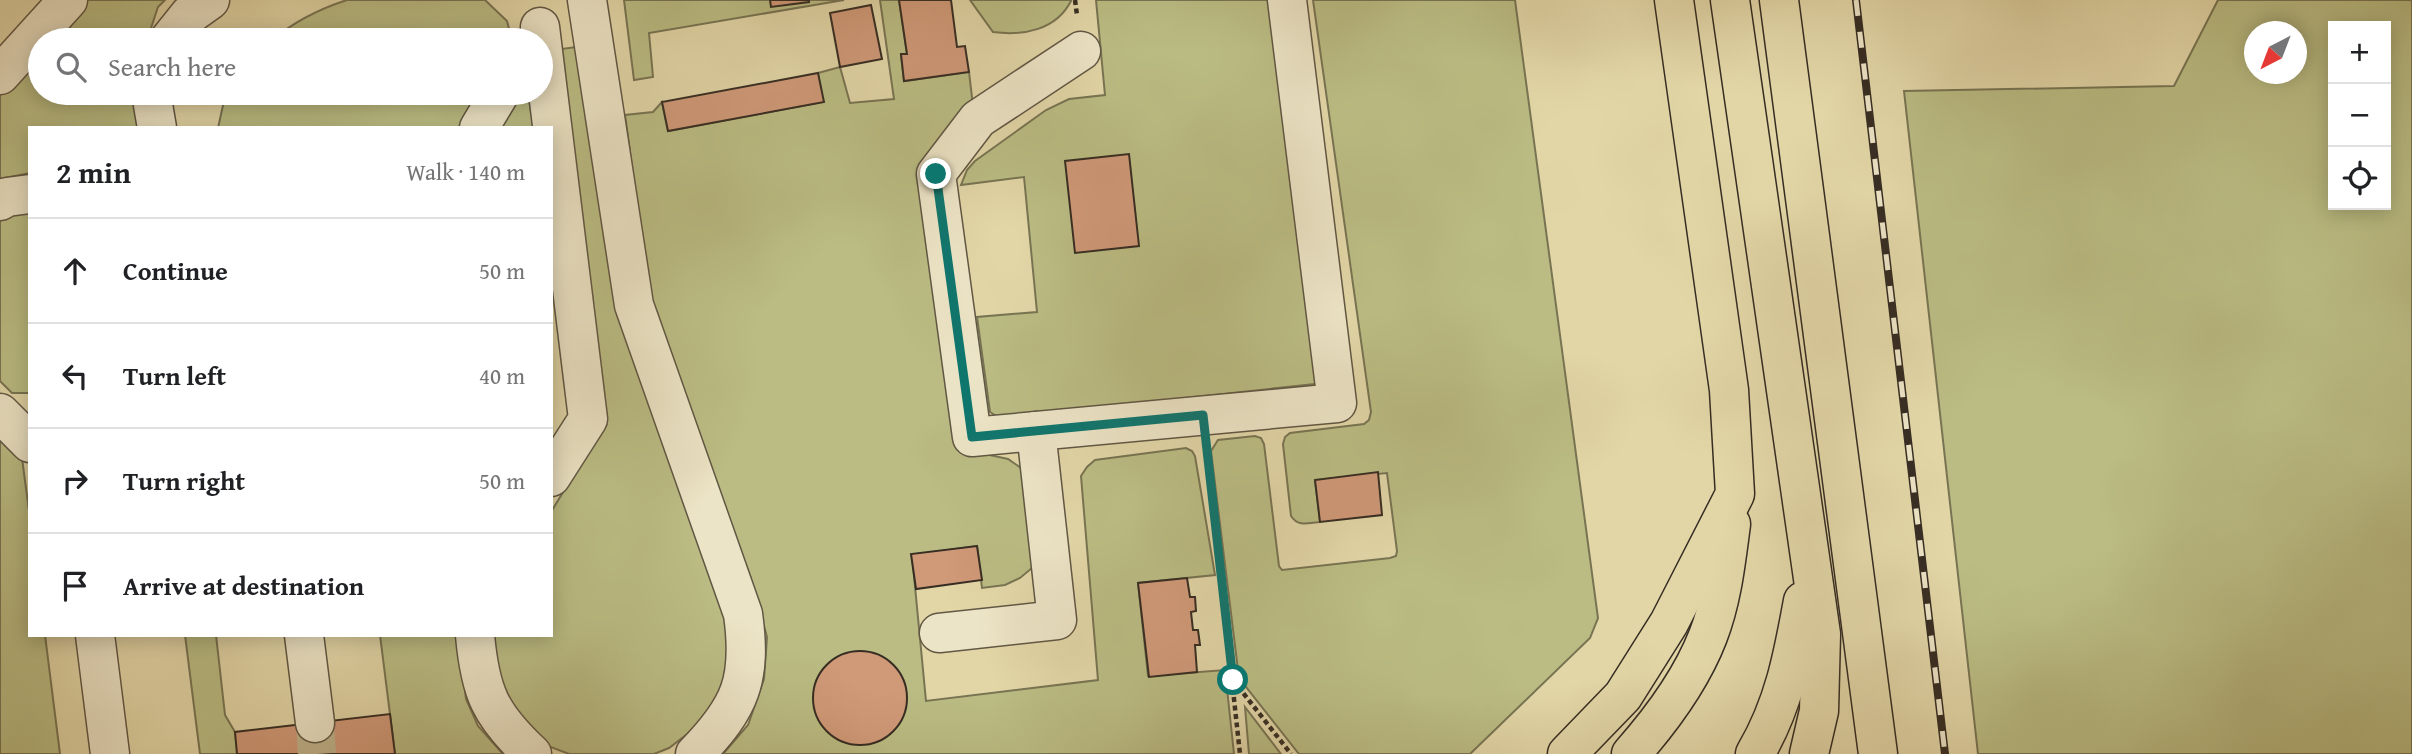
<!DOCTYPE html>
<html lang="en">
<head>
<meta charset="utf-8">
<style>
	:root { --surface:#fff; --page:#f6f6f6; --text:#202124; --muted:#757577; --line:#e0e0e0 }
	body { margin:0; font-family:"Gentium Book Plus",serif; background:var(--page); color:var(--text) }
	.controls { position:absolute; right:21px; top:21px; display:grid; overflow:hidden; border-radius:0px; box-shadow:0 4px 18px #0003 }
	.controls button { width:63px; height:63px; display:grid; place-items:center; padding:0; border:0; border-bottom:2px solid var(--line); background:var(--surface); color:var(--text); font:35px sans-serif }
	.compass { position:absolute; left:2244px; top:21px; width:63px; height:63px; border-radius:50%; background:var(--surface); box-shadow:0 4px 18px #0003; rotate:222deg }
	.stop { position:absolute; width:21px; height:21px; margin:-16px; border:5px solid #0f766e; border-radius:50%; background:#fff }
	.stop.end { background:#0f766e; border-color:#fff; box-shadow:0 2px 7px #0008 }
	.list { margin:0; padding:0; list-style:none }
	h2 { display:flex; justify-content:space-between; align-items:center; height:91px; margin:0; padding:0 28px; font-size:30px }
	h2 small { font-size:23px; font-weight:400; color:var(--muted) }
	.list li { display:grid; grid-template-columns:46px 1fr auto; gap:21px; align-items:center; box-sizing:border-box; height:105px; padding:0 28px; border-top:2px solid var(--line) }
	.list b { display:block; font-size:26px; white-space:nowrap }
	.list em { font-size:23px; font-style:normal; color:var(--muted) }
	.icon { flex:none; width:38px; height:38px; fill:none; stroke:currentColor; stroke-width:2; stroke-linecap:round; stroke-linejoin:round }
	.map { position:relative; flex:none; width:2412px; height:754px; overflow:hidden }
	.search { position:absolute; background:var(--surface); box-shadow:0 4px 18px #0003; left:28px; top:28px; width:525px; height:77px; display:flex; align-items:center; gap:18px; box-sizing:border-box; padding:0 24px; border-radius:38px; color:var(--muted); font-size:26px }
	.panel { position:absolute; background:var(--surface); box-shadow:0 4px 18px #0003; left:28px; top:126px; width:525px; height:511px; border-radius:0px }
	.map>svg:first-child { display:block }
	.green { fill:#babc83; stroke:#787453; stroke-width:2; fill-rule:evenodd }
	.building { fill:#d09978; stroke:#362d23; stroke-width:2 }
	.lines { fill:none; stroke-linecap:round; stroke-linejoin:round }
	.minor-tunnel { stroke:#c0b48d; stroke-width:38; stroke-dasharray:38 19; stroke-linecap:butt }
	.minor-casing { stroke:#615744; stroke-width:41 }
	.highway-casing { stroke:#362d23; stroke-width:41 }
	.path { stroke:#362d23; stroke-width:4.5; stroke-dasharray:5 3.5; stroke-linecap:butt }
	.minor { stroke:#ece4c6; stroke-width:38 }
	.highway { stroke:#e2d6a7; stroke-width:38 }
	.rail-casing { stroke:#362d23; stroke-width:8 }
	.rail { stroke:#ece4c6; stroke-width:5; stroke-dasharray:16; stroke-linecap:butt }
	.route { stroke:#0f766e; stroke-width:9 }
</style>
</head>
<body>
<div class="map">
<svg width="2412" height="754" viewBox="0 0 2412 754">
	<rect width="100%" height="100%" fill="#e2d6a7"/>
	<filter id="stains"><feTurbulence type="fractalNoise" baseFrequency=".00286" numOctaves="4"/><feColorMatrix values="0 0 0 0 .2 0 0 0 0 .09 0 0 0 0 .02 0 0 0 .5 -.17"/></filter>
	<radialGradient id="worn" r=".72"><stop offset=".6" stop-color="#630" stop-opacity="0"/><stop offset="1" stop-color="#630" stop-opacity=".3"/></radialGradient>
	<g class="green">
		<path d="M85,0H165L158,7L147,40H48Z"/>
		<path d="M347,0H485L507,21L512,40H272C295,21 319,9 347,0Z"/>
		<path d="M624,0H844L649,33L653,77L634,80Z"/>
		<path d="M880,0H899L907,54L901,55L904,81L969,72L973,106L951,131L980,453L1008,459L1024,470L1037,555L1032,568L1020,578L1005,585L982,588L977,546L912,555L926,701L1098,680L1081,476L1087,467L1095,460L1186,448L1192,451L1195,456L1215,575L1138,583L1148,676L1225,670L1234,754H723L748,725L764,679L767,637L751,579L650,301L625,115L653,112L662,102L668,131L823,102L818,73L840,67L850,103L894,99Z"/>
		<path d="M970,0H1071V1C1056,30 1024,36 993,32Z"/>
		<path d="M1096,0H1277L1326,365L1315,384L1009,417H998L990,412L977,317L1037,312L1024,177L961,185L967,170L975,161L1046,110L1069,99L1105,95Z"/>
		<path d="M1313,0H1515L1598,618L1590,638L1470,754H1299L1239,678L1211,451L1218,440L1255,436L1261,438L1264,444L1279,566L1282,570L1390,558L1396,556L1397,551L1387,473L1315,480L1320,522C1308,523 1298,527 1291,516L1283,444L1285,437L1290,433L1364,424L1369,420L1371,412Z"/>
		<path d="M2218,0H2412V754H1978L1904,91L2174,86ZM2333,26H2386V205H2333ZM2254,32H2296V74H2254Z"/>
		<path d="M576,47L720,595L732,653L713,709L690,732L669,748L654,754H569L548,746L505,699L490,635H551V512L605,423L561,49Z"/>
		<path d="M40,48V93H141L142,128H30V173L0,179V91Z"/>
		<path d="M229,93H483L460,128H218L224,101Z"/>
		<path d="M525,95L529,100L534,128H496L515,98Z"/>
		<path d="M30,209V393H12L0,381V219Z"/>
		<path d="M0,434L22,458L30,518V635H45L60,754H0Z"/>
		<path d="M185,635H216L225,715L235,732L238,754H200Z"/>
		<path d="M380,635H458L466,699L478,726L503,754H395Z"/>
		<path d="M1245,707L1281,754H1249Z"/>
	</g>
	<g class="building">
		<path d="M770,0H809V2L771,7Z"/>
		<path d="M899,0H951L957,47L965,46L969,72L904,81L901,54H907Z"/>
		<path d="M871,5L882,59L840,67L830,13Z"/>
		<path d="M818,73L824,102L668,131L662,102Z"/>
		<path d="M1129,154L1139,246L1075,253L1065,161Z"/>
		<path d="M1378,472L1382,515L1320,522L1315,480Z"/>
		<path d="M977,546L982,580L916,589L911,554Z"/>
		<path d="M1187,578L1190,597H1195L1196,611L1191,612L1193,630H1198L1200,645H1195L1197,672L1149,677L1138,583Z"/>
		<circle cx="860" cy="698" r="47"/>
		<path d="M390,714L395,754H237L235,732Z"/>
	</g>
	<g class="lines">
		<path class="minor-tunnel" d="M315,723L317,754"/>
		<g class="minor-casing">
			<g id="minor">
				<path d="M587,0L634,305L743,614C752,679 741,707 695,754"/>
				<path d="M540,27L588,419L551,477"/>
				<path d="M169,40L189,15L210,0"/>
				<path d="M1081,51L978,119L936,174L972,437L1337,403L1287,0"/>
				<path d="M0,75L68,0"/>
				<path d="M151,93L157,128"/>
				<path d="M479,128L500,93"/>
				<path d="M0,201L7,197L30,194"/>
				<path d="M0,413L30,443"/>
				<path d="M939,633L1057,620L1036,431"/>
				<path d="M95,635L110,754"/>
				<path d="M304,635L315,723"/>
				<path d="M475,635C480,692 490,715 532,754"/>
			</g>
		</g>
		<g class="highway-casing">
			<g id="highway">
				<path d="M1730,0L1821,634L1819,711L1809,754"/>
				<path d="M1779,0L1878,754"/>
				<path d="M1567,754L1623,696L1669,623L1735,494L1729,390L1674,0"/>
				<path d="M1631,754C1662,719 1691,680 1708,636C1722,600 1726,562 1731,524"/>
				<path d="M1755,754C1784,705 1793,656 1803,601"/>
			</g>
		</g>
		<g class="path">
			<path d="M1075,0L1077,15"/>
			<path d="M1207,452L1240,754"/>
			<path d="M1233,680L1291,754"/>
		</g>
		<use href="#minor" class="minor"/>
		<use href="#highway" class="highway"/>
		<g class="rail-casing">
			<path id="rail" d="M1856,0L1945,754"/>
		</g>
		<use href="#rail" class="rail"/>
	</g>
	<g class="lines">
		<path class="route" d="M936,174L972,437L1203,415L1233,680"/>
	</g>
	<rect width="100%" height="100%" filter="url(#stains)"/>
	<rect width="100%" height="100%" fill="url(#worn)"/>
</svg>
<div class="controls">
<button>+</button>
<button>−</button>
<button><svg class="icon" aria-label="locate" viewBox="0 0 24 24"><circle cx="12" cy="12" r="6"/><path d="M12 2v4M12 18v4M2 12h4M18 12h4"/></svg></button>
</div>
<svg class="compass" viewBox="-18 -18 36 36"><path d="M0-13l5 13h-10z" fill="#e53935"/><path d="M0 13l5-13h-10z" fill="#757577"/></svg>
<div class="stop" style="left:1233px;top:680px"></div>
<div class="stop end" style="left:936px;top:174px"></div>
<div class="search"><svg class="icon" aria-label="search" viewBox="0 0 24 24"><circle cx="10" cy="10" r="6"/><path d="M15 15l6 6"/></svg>Search here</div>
<section class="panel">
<h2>2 min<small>Walk · 140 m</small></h2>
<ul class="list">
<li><svg class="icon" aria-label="ahead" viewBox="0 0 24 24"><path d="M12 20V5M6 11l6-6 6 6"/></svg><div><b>Continue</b></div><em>50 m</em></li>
<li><svg class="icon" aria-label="left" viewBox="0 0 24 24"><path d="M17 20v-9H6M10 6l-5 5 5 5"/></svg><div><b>Turn left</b></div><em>40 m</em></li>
<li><svg class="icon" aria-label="right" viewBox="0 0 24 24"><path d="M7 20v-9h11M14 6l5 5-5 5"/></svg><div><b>Turn right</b></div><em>50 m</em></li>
<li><svg class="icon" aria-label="arrive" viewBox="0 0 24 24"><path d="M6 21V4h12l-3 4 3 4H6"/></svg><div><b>Arrive at destination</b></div></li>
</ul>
</section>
</div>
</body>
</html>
